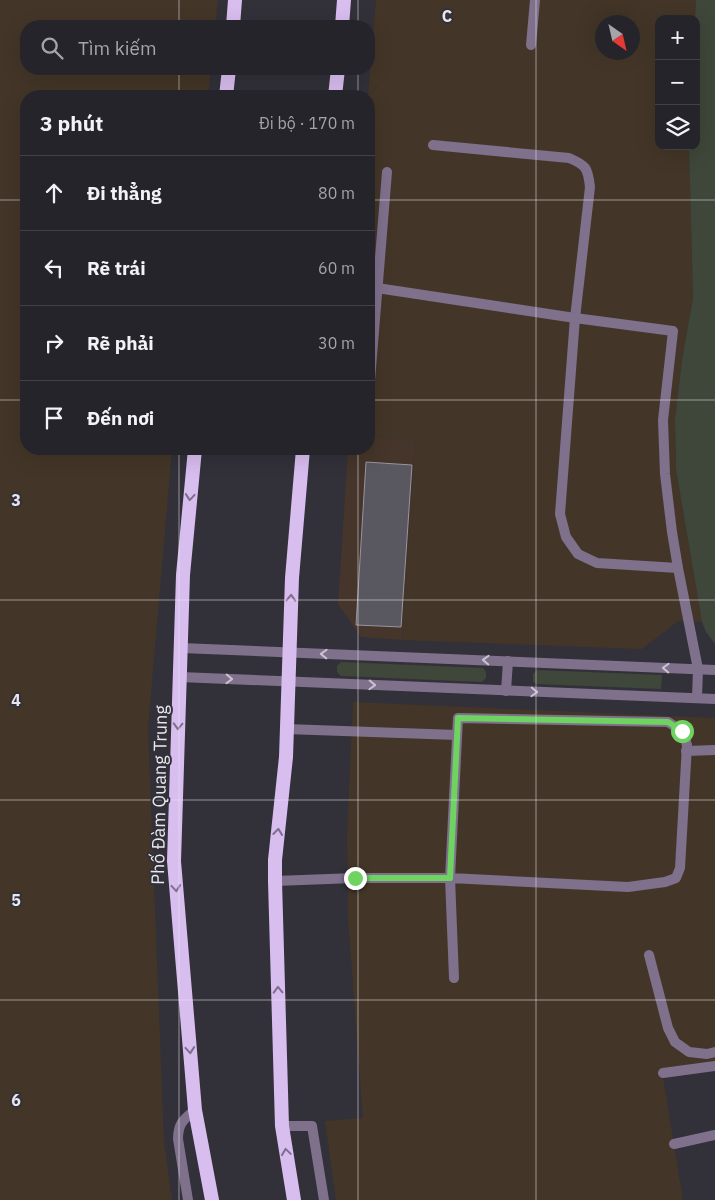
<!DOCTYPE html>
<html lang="vi">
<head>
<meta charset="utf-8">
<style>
	:root { --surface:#26242b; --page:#2e2c33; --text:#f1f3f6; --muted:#a4a4a9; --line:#424147 }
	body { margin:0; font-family:"IBM Plex Sans",sans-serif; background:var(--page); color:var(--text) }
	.controls { position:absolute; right:15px; top:15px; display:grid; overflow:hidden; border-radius:10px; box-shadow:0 5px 20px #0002 }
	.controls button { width:45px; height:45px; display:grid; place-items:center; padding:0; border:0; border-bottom:1px solid var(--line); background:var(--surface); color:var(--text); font:25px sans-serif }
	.compass { position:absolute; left:595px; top:15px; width:45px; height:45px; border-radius:50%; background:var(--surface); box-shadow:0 5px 20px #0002; rotate:146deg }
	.stop { position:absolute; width:15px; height:15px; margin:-11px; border:4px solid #6ed361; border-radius:50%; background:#fff }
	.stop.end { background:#6ed361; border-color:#fff; box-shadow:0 1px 5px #0008 }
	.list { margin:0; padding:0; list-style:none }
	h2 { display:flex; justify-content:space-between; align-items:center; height:65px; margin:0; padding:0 20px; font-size:21px }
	h2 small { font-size:16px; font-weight:400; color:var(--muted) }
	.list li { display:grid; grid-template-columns:32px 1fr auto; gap:15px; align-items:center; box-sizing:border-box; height:75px; padding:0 20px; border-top:1px solid var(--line) }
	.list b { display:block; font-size:19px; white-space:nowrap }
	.list em { font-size:16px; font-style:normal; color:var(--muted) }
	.icon { flex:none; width:28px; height:28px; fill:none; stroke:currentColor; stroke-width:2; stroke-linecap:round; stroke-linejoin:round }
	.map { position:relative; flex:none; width:715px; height:1200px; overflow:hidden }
	.search { position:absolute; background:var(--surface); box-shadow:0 5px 20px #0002; left:20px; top:20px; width:355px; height:55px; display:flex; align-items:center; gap:12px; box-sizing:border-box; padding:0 18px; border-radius:20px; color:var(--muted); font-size:19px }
	.panel { position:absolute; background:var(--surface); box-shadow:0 5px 20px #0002; left:20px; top:90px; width:355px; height:365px; border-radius:20px }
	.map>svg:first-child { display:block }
	.commercial { fill:#45352a }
	.industrial { fill:#433628; fill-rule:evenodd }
	.green { fill:#3e4739 }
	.building { fill:#595760; stroke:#97959f }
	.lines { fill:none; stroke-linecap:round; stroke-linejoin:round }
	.service { stroke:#7f708c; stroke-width:10 }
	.minor { stroke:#7f708c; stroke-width:10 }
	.tertiary { stroke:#7f708c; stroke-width:10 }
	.trunk { stroke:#d8bdef; stroke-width:14 }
	.oneway { stroke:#7d6f8b }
	.oneway2 { stroke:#c9c3d0 }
	.route { stroke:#6ed361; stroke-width:6 }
	.grid { fill:none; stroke:#e9e7ed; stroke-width:1; stroke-opacity:0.55 }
	.labels { text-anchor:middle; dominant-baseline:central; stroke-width:4; stroke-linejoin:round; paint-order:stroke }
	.street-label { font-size:18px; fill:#e9e7ed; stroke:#323039 }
	.grid-label { font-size:16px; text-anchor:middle; font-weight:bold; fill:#e9e7ed; stroke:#323039; stroke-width:4; stroke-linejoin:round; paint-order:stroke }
</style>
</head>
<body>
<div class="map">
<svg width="715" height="1200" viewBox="0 0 715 1200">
	<rect width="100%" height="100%" fill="#323039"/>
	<path class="commercial" d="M369,435L415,441L402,640L361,637L338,604L348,449H369Z"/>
	<g class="industrial">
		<path d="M0,0H218L215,26H26V69H211L208,96H26V449H172L148,728L164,1142L172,1200H0Z"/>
		<path d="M376,0H696L695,19H659V146H689L693,298L682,360L675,420L676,469L702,622L678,621L642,649L402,640L415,442L369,435V96H368ZM602,22H632V52H602Z"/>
		<path d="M353,702L715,718V1063L662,1071L683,1200H336L325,1121L363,1118L348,918L347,836Z"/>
	</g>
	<g class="green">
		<path d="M696,0H715V644L706,632L702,622L676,469L675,420L682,360L693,298L689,146H696V19H695Z"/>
		<path d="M341,662L483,668L486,672V678L482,682L341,676L337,672V666Z"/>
		<path d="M537,670L662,675L661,689L536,684L533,681V674Z"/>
	</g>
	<path class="building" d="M366,462L412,465L401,627L356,625Z"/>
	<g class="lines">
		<g class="service">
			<path d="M531,45L535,0"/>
			<path d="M433,145L569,158C586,165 588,168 590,187L575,318L560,514L566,537L578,554L597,563L678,568"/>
			<path d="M377,288L575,318L673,331L663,420L665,474L672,532L678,568L698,669L697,698"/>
			<path d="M369,392L387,172"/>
			<path d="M286,729L457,735"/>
			<path d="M686,751L715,750"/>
			<path d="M275,881L355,878H450L628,887L665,882L676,878L680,868L687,745L682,731L668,722L458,718L450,878L454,978"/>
			<path d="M649,955L668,1028L675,1042L689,1052L707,1054L715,1052"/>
			<path d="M663,1073L715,1066"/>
		</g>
		<g class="minor">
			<path d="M282,1126H312L324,1200"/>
			<path d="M674,1144L715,1135"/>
			<path d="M188,1200L178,1139C178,1123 184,1119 195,1110"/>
		</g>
		<g class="tertiary">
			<path d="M181,648L715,670"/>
			<path d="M180,677L715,699"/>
			<path d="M506,691L508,661"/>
		</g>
		<g class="trunk">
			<path d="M233,26L235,0"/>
			<path d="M342,26L344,0"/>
			<path d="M226,96L229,69"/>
			<path d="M335,96L338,69"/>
			<path d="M195,449L183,575L174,861L195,1110L212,1200"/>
			<path d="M294,1200L282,1126L275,881V860L286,757L292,578L303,449"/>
		</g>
	</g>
	<defs><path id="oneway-chevron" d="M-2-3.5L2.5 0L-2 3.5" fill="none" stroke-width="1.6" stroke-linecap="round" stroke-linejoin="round" transform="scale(1.25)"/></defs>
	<g class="oneway">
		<use href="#oneway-chevron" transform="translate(190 497) rotate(95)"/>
		<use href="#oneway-chevron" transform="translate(291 598) rotate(-88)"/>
		<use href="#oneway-chevron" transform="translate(178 726) rotate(92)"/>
		<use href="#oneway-chevron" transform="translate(278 832) rotate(-84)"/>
		<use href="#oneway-chevron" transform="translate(176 888) rotate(85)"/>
		<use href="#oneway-chevron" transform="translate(278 990) rotate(-92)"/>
		<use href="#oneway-chevron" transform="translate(190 1050) rotate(85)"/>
		<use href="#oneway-chevron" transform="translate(286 1152) rotate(-98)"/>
	</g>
	<g class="oneway2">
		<use href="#oneway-chevron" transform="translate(324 654) rotate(-178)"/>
		<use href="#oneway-chevron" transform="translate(486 660) rotate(-178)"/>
		<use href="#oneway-chevron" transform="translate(666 668) rotate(-178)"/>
		<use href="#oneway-chevron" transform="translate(229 679) rotate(2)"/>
		<use href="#oneway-chevron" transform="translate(372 685) rotate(2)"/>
		<use href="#oneway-chevron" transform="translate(534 692) rotate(2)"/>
	</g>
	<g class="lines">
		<path class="route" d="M355,878H450L458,718L668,722L682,731"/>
	</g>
	<path class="grid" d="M179,0V26M358,0V26M536,0V1200M179,69V96M358,69V96M0,200H26M369,200H715M0,400H26M369,400H715M179,449V1200M358,449V1200M0,600H715M0,800H715M0,1000H715"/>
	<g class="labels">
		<g class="street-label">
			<text transform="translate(159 795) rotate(-89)">Phố Đàm Quang Trung</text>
		</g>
	</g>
	<g class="grid-label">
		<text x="447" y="22">C</text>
		<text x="16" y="506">3</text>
		<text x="16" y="706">4</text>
		<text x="16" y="906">5</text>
		<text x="16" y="1106">6</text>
	</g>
</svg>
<div class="controls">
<button>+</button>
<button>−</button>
<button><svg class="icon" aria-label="layers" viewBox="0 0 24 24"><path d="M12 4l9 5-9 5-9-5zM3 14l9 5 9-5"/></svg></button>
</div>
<svg class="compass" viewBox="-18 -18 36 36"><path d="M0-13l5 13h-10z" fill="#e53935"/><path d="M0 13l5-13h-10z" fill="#a4a4a9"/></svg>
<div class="stop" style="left:682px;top:731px"></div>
<div class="stop end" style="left:355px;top:878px"></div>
<div class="search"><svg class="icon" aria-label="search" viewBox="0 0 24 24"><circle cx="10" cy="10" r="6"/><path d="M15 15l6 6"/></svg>Tìm kiếm</div>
<section class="panel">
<h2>3 phút<small>Đi bộ · 170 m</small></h2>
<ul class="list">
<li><svg class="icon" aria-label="ahead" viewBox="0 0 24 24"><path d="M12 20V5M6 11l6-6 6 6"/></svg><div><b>Đi thẳng</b></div><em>80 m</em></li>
<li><svg class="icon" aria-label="left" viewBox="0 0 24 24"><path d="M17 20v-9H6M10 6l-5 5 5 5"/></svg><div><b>Rẽ trái</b></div><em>60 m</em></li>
<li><svg class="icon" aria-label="right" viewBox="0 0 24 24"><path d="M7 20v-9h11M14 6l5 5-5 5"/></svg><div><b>Rẽ phải</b></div><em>30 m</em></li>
<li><svg class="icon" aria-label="arrive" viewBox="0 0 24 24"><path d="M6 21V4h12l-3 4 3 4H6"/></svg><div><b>Đến nơi</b></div></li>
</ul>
</section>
</div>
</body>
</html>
